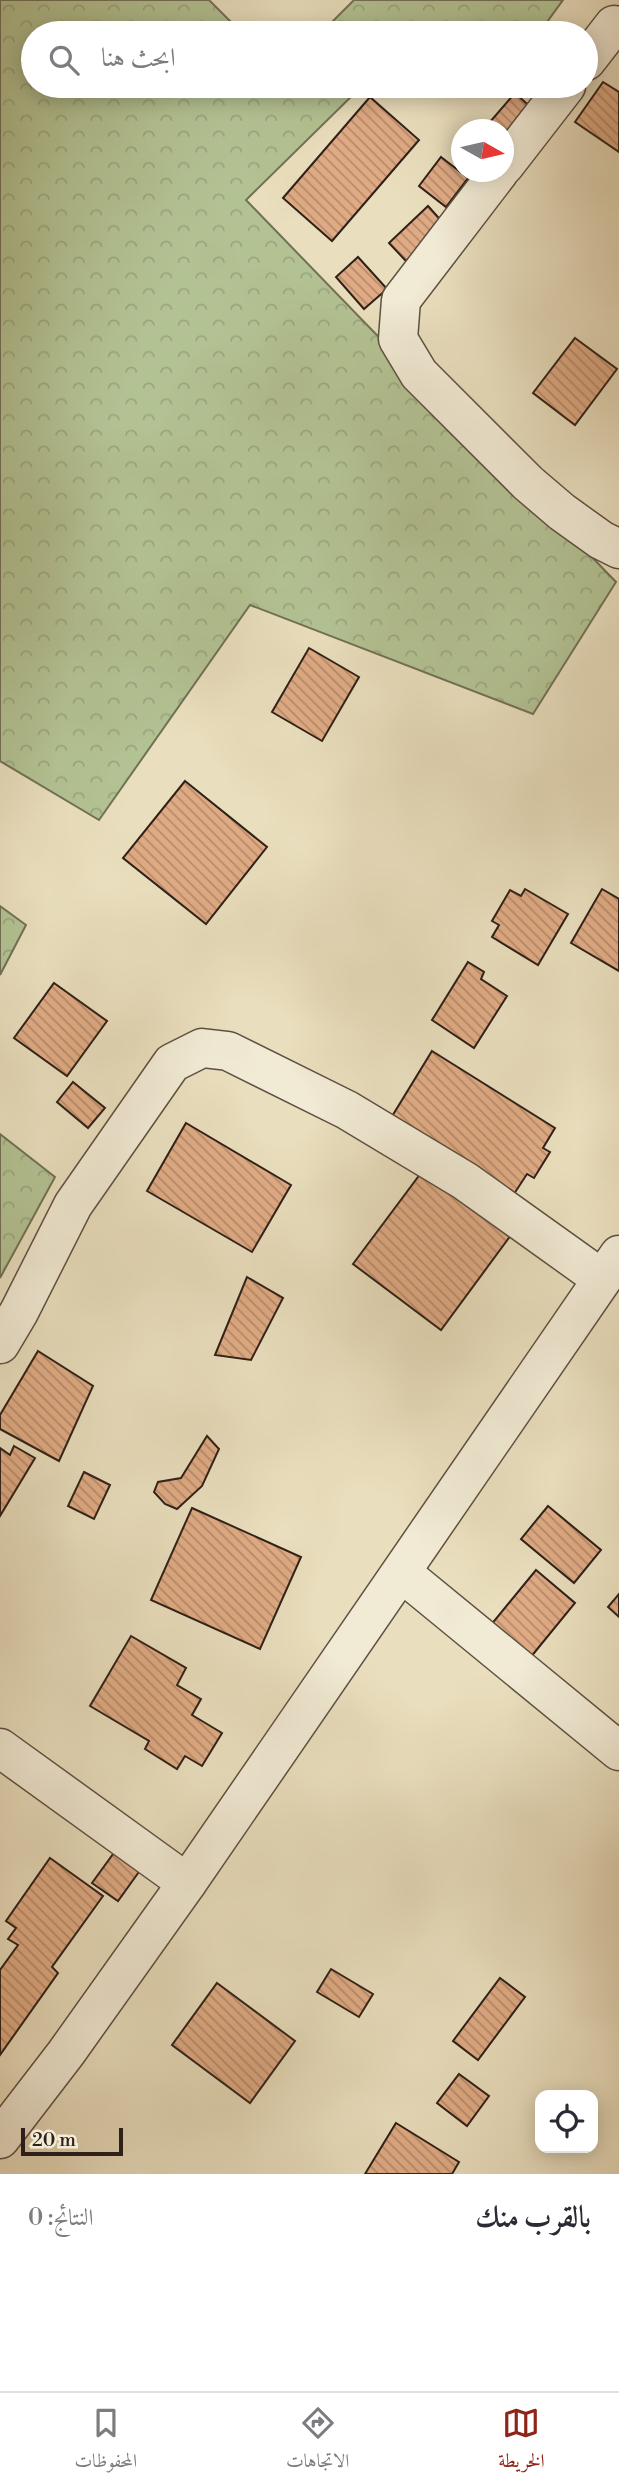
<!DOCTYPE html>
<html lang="ar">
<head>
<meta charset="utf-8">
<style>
	:root { --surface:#fff; --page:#f2f2f3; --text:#2b2b33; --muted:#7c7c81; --line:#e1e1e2; --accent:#8f2418 }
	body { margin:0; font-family:"Libre Bodoni",Amiri,serif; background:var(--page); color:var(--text); direction:rtl }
	.controls { position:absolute; right:21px; bottom:21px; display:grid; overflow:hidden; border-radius:14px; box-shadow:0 4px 18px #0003 }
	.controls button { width:63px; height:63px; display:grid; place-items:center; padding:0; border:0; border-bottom:2px solid var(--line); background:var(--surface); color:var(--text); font:35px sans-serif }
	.compass { position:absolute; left:451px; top:119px; width:63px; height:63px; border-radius:50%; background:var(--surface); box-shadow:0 4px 18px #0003; rotate:98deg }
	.scale { position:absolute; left:21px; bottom:18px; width:102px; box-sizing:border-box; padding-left:7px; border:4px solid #2f2019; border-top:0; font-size:19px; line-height:24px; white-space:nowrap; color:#2f2019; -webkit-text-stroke:5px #f1ead4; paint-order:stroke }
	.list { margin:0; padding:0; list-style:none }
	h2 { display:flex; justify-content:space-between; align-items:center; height:91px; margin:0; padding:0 28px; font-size:30px }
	h2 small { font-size:23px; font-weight:400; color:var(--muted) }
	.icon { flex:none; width:38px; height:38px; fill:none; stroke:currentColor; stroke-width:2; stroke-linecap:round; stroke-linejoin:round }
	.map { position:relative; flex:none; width:619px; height:2174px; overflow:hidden; direction:ltr }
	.search { position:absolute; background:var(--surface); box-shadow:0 4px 18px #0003; left:21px; right:21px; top:21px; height:77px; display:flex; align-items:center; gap:18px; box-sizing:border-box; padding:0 24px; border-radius:38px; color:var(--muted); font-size:26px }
	.sheet { height:217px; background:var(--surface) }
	nav { display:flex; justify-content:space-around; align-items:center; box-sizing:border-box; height:98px; border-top:2px solid var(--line); background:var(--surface); font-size:19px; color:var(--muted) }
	nav a { display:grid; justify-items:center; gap:4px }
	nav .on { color:var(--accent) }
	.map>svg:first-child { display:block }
	.forest { fill:url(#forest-crowns); stroke:#717156; stroke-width:2 }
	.building { fill:url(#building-back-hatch); stroke:#2f2019; stroke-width:2 }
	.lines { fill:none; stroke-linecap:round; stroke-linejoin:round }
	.minor-casing { stroke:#5e5042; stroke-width:41 }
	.tertiary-casing { stroke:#5e5042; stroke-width:41 }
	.minor { stroke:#f1ead4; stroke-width:38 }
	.tertiary { stroke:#f1ead4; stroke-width:38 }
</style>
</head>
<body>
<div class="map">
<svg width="619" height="2174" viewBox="0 0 619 2174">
	<defs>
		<pattern id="forest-crowns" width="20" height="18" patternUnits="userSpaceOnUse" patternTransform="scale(1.75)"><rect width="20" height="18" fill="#b3c293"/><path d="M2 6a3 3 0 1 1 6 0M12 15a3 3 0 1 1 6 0" fill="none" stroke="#9aa67e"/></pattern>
		<pattern id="building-back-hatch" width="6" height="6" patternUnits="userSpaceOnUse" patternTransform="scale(1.75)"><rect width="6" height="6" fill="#e0ab84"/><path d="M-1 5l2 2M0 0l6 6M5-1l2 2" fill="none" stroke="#b68b6b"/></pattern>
	</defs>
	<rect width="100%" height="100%" fill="#e9debd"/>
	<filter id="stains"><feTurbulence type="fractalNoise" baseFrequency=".00286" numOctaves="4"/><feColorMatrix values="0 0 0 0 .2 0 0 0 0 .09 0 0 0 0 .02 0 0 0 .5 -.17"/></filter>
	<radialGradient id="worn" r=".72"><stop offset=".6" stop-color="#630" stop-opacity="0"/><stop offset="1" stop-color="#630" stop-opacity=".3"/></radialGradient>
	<g class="forest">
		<path d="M0,0H209L242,33H33V86H362L246,200L616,582L533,714L250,605L99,820L0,761Z"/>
		<path d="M354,0H563L539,33H437L425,25L416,33H321Z"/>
		<path d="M0,906L26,925L0,975Z"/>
		<path d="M0,1134L55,1177L0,1278Z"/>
	</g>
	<g class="building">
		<path d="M603,82L619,92V152L575,122Z"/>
		<path d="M515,93L537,113L504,150V130H483Z"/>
		<path d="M370,97L419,140L332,241L283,198Z"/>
		<path d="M441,157L468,178L446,207L419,186Z"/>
		<path d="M428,206L445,225L406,261L389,243Z"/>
		<path d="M358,257L387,289L364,309L336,277Z"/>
		<path d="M575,338L617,369L575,425L533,393Z"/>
		<path d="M309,648L359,677L322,741L272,712Z"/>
		<path d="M185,781L267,847L206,924L123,858Z"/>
		<path d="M525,889L568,914L538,965L492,937L499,925L492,921L510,890L521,896Z"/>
		<path d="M602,889L619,899V971L571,943Z"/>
		<path d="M468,962L484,972L481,979L507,996L474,1048L432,1020Z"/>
		<path d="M54,983L107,1021L67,1076L14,1038Z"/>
		<path d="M432,1051L555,1128L543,1148L550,1152L534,1178L527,1174L514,1194L391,1118Z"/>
		<path d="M73,1082L105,1108L88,1128L57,1102Z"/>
		<path d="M186,1123L291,1185L252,1252L147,1191Z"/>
		<path d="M427,1165L514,1231L441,1330L353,1264Z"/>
		<path d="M247,1277L283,1298L251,1360L215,1355Z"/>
		<path d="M38,1351L93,1386L59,1461L0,1429V1415Z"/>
		<path d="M207,1436L219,1449L202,1486L177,1509L165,1504L154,1492L158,1482L181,1478Z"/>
		<path d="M14,1446L35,1458L0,1516V1448L10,1455Z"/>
		<path d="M84,1472L110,1485L94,1519L68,1506Z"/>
		<path d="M548,1506L601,1550L574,1583L521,1539Z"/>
		<path d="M192,1508L301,1557L260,1649L151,1600Z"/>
		<path d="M536,1570L575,1603L530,1658L490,1626Z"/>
		<path d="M619,1594V1617L608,1607Z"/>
		<path d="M131,1636L186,1668L177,1685L201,1699L192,1715L222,1733L202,1766L185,1756L177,1769L145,1749L149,1741L90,1706Z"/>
		<path d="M116,1850L141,1869L118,1901L92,1883Z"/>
		<path d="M50,1858L103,1896L52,1967L58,1973L0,2055V1970L18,1945L8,1939L16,1928L6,1921Z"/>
		<path d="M331,1969L373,1994L359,2017L317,1992Z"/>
		<path d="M500,1978L525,1997L478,2060L453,2041Z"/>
		<path d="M217,1983L295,2041L250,2103L172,2045Z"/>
		<path d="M459,2074L489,2096L467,2126L437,2103Z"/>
		<path d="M396,2123L459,2162L452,2174H365Z"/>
	</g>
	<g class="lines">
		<g class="minor-casing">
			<g id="minor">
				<path d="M586,61L614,25"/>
				<path d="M504,166L566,86"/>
				<path d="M499,172L401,300L398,339L419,374L528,483L562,512L601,540L619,549"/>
				<path d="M0,1344L19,1312L73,1205L172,1063L202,1048L228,1051L347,1110L465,1181L602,1279"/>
				<path d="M402,1573L619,1751"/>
				<path d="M0,1748L187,1883"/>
			</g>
		</g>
		<g class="tertiary-casing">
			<path id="tertiary" d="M0,2139L66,2053L187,1883L619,1255"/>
		</g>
		<use href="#minor" class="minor"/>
		<use href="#tertiary" class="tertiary"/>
	</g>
	<rect width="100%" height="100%" filter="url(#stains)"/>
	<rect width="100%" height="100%" fill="url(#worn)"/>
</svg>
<div class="controls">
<button><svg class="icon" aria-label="locate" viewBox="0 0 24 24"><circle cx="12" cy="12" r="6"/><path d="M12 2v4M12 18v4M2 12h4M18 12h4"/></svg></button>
</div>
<svg class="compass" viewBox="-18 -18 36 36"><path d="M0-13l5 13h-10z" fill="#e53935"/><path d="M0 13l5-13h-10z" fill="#7c7c81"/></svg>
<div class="scale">20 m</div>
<div class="search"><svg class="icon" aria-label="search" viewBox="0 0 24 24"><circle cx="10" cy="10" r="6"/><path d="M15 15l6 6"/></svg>ابحث هنا</div>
</div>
<section class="sheet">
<h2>بالقرب منك<small>النتائج: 0</small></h2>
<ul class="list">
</ul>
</section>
<nav>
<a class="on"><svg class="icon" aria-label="map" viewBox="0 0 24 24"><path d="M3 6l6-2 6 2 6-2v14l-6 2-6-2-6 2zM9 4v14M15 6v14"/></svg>الخريطة</a>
<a><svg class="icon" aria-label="directions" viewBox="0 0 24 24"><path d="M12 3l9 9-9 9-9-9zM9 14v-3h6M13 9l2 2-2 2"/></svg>الاتجاهات</a>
<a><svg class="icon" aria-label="saved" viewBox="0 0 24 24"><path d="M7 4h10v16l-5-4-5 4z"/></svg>المحفوظات</a>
</nav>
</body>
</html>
